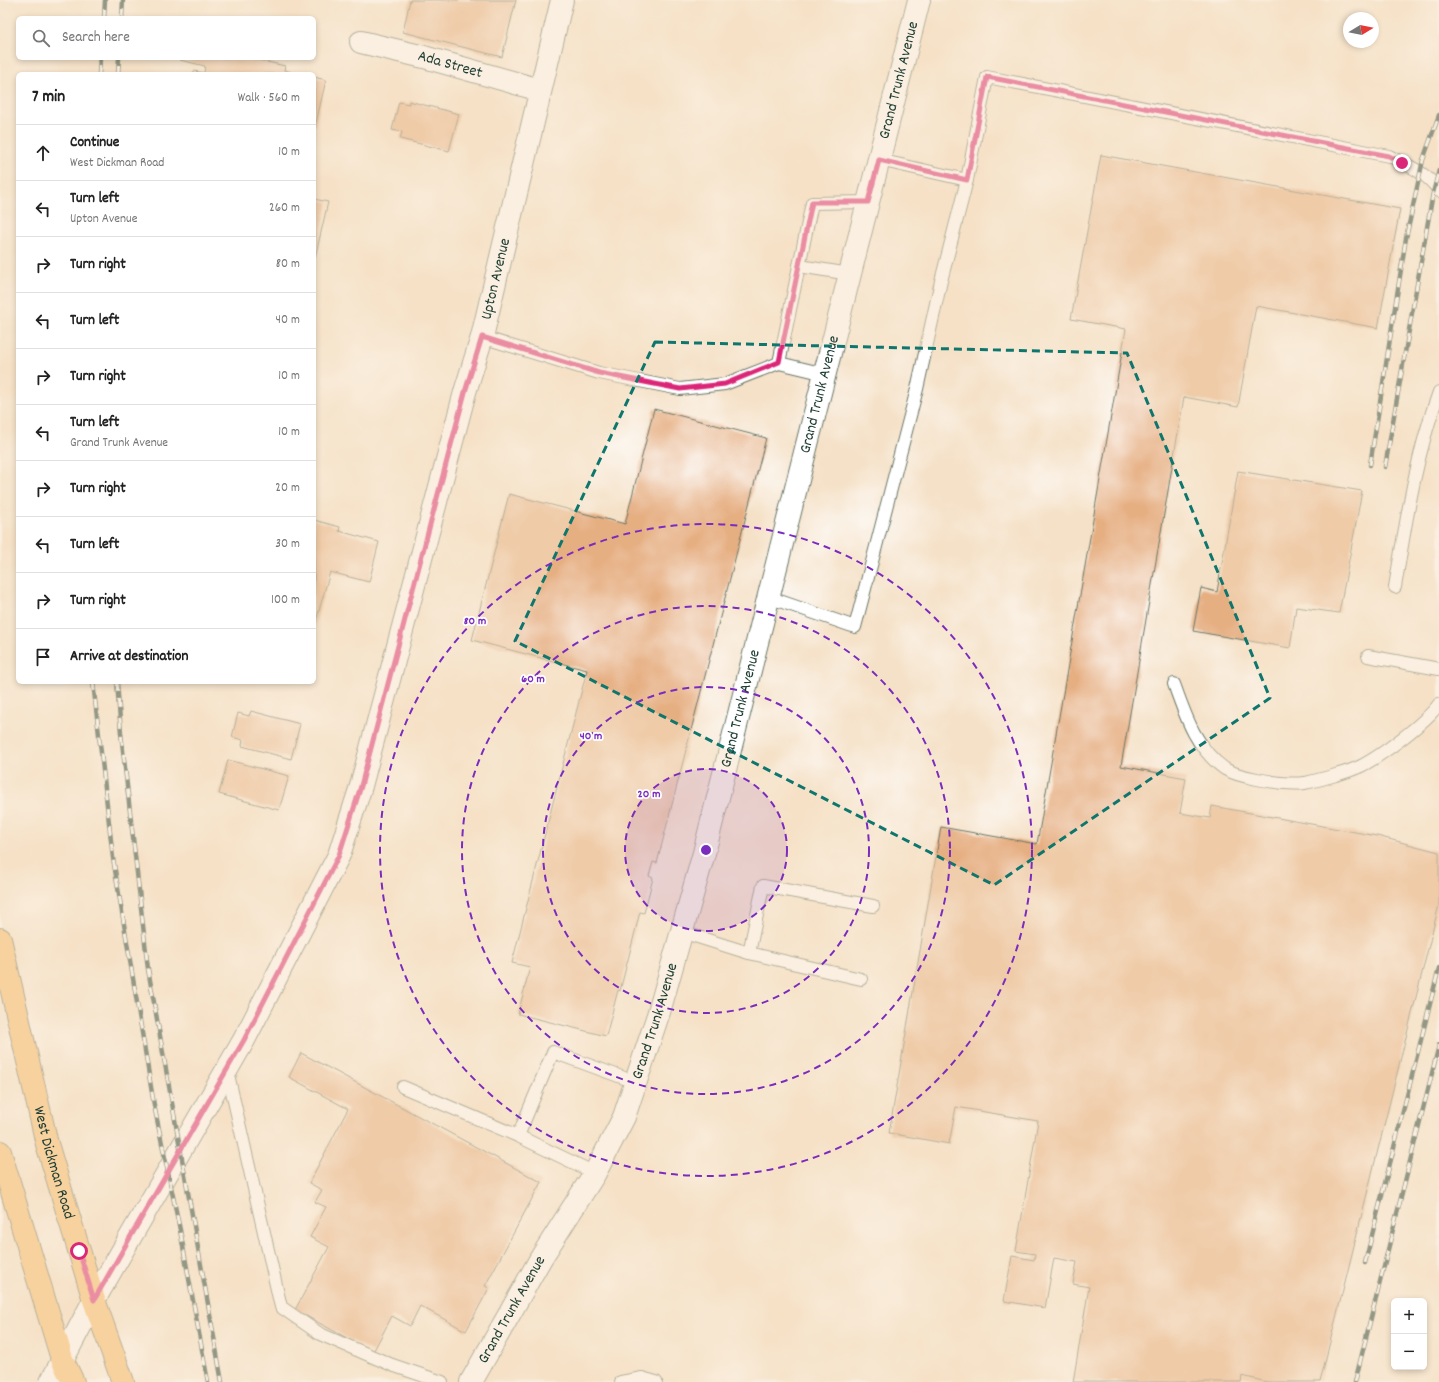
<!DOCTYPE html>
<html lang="en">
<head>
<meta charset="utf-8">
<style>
	:root { --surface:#fff; --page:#f2f2f2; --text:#222; --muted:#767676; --line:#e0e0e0 }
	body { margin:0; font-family:Dekko,sans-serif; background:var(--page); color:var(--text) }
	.controls { position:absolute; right:12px; bottom:12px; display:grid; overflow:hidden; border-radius:6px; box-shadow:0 2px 6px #0003 }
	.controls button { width:36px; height:36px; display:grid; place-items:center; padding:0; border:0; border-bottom:1px solid var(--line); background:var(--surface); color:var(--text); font:20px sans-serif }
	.compass { position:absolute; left:1343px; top:12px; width:36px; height:36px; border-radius:50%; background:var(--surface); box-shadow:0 2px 6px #0003; rotate:80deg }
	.stop { position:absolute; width:12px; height:12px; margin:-9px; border:3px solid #db2777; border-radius:50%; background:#fff }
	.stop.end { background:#db2777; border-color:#fff; box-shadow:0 1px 4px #0008 }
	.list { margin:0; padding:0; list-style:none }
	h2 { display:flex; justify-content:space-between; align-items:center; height:52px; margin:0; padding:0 16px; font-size:17px }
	h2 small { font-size:13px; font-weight:400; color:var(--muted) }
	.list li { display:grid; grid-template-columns:26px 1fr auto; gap:12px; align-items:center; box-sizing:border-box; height:56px; padding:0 16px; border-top:1px solid var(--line) }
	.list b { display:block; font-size:15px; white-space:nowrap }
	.list p { margin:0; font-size:13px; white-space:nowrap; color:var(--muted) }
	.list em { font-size:13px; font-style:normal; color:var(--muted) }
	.icon { flex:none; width:22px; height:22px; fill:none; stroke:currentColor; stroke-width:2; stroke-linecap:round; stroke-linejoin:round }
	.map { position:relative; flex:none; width:1439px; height:1382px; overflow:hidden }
	.search { position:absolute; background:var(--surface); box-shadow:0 2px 6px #0003; left:16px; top:16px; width:300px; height:44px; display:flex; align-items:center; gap:10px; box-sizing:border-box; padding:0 14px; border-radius:6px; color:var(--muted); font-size:15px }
	.panel { position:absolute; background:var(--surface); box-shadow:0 2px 6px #0003; left:16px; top:72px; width:300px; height:612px; border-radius:6px }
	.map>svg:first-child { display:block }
	.building { fill:#e6af82 }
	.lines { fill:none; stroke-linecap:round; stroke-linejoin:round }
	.service-casing { stroke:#6a7667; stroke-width:14 }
	.minor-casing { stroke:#6a7667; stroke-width:24 }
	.tertiary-casing { stroke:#6a7667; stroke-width:24 }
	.primary-casing { stroke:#6a7667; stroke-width:24 }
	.service { stroke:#fff; stroke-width:12 }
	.minor { stroke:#fff; stroke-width:22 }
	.tertiary { stroke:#fff; stroke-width:22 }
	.primary { stroke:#fabe6e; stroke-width:22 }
	.rail-casing { stroke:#1f3d34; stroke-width:4.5 }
	.rail { stroke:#fff; stroke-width:3; stroke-dasharray:9; stroke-linecap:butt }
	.route { stroke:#db2777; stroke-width:5 }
	.marked { fill:none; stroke:#0f766e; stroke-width:3; stroke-dasharray:8 5; stroke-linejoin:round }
	.ring { fill:none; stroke:#7b2cbf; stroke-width:2; stroke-dasharray:7 5 }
	.labels { text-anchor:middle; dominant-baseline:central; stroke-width:3.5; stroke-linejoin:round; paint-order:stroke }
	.street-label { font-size:16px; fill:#1f3d34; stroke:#fff }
	.centre { fill:#7b2cbf; stroke:#fff; stroke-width:2 }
	.ring-label { font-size:12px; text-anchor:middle; font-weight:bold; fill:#7b2cbf; stroke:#fff; stroke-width:3.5; stroke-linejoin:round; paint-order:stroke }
</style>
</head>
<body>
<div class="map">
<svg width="1439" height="1382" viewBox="0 0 1439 1382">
	<rect width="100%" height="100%" fill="#fff"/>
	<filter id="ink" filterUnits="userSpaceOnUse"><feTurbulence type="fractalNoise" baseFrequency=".025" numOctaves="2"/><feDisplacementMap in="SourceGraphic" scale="8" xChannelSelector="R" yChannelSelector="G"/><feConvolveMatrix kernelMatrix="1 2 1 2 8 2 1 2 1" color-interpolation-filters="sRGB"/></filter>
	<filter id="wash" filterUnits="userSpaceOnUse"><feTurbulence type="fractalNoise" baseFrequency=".012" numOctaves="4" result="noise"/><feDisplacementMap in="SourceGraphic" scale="16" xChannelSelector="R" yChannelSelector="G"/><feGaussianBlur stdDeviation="0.9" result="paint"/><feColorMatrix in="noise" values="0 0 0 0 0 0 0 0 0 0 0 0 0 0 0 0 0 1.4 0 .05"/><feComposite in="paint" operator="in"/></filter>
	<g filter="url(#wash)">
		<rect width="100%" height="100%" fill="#f5e1c7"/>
		<g id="blocks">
			<g class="building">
				<path d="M410,0H516L502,57L403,32Z"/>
				<path d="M180,58H250L285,66L284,70L297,74H193L194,71L204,73L205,66L180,60Z"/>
				<path d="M314,77L326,80L315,127H314Z"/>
				<path d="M409,101L459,114L449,151L400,139L402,132L392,130L399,102L409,104Z"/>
				<path d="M1101,155L1400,209L1378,328L1256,306L1238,407L1184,397L1121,766L1186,778L1180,813L1210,818L1212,806L1377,836L1439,852V905L1320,1382H1267L1242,1376L1241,1382H1073L1089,1287L1073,1284L1077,1262L1054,1258L1045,1308L1004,1301L1012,1256L1034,1260L1035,1254L1016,1251L1038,1121L956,1107L949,1144L889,1133L941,827L1037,844L1126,329L1071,319Z"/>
				<path d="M314,199L328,202L315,258L314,257Z"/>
				<path d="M654,409L766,438L657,863L653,862L649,876L653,878L644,913L640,912L620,991L618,990L606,1036L518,1014L530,967L512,963L587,670L472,640L509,494L625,524Z"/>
				<path d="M1238,471L1362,491L1339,613L1296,607L1290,648L1193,631L1201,588L1217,592Z"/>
				<path d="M314,520L340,527L339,531L379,542L369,582L330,572L314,628Z"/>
				<path d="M251,711L300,724L291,759L242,746L243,740L232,737L238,713L249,716Z"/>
				<path d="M228,760L289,776L279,810L219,794Z"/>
				<path d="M301,1053L541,1182L485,1286L489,1288L466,1331L420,1306L410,1326L392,1316L373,1352L295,1310L329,1247L310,1237L326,1207L315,1202L322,1190L309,1183L348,1109L289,1077Z"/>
			</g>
		</g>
	</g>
	<g filter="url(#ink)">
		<use href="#blocks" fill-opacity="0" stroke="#6a7667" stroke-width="1"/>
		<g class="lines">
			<g class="service-casing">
				<g id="service">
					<path d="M879,160L967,180L987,77L1389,156C1407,165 1428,173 1439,191"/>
					<path d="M799,266L850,274"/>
					<path d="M482,337L599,373L680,389L725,384L779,363L825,374"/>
					<path d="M779,363L812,203L868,202"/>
					<path d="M1395,587C1406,522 1416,454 1439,392"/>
					<path d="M768,597L855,627L917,389L941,281L967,180"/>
					<path d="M1368,656L1439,669"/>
					<path d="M1174,684C1185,715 1196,749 1225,769C1233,774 1247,777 1257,779C1272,782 1290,785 1305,783C1319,780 1349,772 1361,766C1381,756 1426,722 1439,704"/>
					<path d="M682,932L749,953L861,979"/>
					<path d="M749,953L763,886L873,906"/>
					<path d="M227,1070L281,1307L320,1334L392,1365L442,1382"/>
					<path d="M403,1087L518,1136L595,1173"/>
					<path d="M518,1136L553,1052L635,1082"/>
					<path d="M621,1382L642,1378L656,1382"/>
				</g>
			</g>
			<g class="minor-casing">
				<g id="minor">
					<path id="s1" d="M361,42L424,57L540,90"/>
					<path id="s2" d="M471,1382L541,1258L595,1173L624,1117L659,1012L704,853L919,0"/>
				</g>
			</g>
			<g class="tertiary-casing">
				<g id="tertiary">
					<path id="s3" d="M51,1382L94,1300L244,1040L339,855L361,786L465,392L482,337L562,0"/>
				</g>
			</g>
			<g class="primary-casing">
				<g id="primary">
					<path id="s4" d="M0,939L47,1144L94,1300L123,1382"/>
					<path d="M0,1152L62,1359L73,1382"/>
				</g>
			</g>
			<use href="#service" class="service"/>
			<use href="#minor" class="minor"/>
			<use href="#tertiary" class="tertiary"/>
			<use href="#primary" class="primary"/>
			<g class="rail-casing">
				<g id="rail">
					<path d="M104,18L105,0"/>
					<path d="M122,18L123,0"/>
					<path d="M99,74L100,58"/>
					<path d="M118,74L119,58"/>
					<path d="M1370,465L1406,238L1423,160L1439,115"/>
					<path d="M1385,467L1433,193L1439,170"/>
					<path d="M93,682L113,858L154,1105L180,1230L208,1382"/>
					<path d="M117,682L121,733L148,969L222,1382"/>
					<path d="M1365,1263L1439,968"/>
					<path d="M1355,1382L1439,1045"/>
				</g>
			</g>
			<use href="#rail" class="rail"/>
		</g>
	</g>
	<g class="lines" filter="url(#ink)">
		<path class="route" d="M79,1251L94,1300L244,1040L339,855L361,786L465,392L482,337L599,373L680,389L725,384L779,362L812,202H868L879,160L967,180L987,77L1389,156L1402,163"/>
	</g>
	<path d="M0 0H1439V1382H0ZM655,342L1127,353L1270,698L994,885L515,641Z" fill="#f5e1c7" fill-opacity=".55" fill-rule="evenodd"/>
	<path class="marked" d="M655,342L1127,353L1270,698L994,885L515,641Z"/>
	<circle cx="706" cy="850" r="81" fill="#7b2cbf" fill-opacity=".12"/>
	<g class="ring">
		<circle cx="706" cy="850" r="81"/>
		<circle cx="706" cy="850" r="163"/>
		<circle cx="706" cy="850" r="244"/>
		<circle cx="706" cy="850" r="326"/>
	</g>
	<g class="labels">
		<g class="street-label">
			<text stroke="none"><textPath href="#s1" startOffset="92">Ada Street</textPath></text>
			<text stroke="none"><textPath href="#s2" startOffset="1379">Grand Trunk Avenue</textPath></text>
			<text stroke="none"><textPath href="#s3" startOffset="1198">Upton Avenue</textPath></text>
			<text stroke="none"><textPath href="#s2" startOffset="1055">Grand Trunk Avenue</textPath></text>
			<text stroke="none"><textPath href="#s2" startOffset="731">Grand Trunk Avenue</textPath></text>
			<text stroke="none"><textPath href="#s2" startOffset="407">Grand Trunk Avenue</textPath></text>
			<text stroke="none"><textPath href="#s4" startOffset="230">West Dickman Road</textPath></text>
			<text stroke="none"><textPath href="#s2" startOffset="83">Grand Trunk Avenue</textPath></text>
		</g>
	</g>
	<circle cx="706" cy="850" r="6" class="centre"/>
	<g class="ring-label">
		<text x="475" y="624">80 m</text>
		<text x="533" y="682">60 m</text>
		<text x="591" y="739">40 m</text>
		<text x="649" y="797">20 m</text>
	</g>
</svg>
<div class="controls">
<button>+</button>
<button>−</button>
</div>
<svg class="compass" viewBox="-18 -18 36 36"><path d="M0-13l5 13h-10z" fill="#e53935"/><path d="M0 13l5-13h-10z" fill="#767676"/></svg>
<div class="stop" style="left:79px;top:1251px"></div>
<div class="stop end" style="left:1402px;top:163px"></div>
<div class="search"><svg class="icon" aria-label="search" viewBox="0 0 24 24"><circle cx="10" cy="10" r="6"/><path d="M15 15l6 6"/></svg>Search here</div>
<section class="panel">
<h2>7 min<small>Walk · 560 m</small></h2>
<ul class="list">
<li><svg class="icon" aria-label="ahead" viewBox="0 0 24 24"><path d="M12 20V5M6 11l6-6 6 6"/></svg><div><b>Continue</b><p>West Dickman Road</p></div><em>10 m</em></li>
<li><svg class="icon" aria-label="left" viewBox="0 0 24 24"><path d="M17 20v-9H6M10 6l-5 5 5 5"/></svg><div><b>Turn left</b><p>Upton Avenue</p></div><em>260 m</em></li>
<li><svg class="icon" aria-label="right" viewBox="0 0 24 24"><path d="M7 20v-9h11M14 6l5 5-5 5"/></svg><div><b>Turn right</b></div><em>80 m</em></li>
<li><svg class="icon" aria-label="left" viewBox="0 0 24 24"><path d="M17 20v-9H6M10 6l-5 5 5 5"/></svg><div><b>Turn left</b></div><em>40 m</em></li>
<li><svg class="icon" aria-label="right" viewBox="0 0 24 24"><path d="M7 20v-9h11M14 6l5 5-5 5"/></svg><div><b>Turn right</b></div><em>10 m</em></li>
<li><svg class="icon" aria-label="left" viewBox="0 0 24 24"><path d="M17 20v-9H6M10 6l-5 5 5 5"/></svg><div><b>Turn left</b><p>Grand Trunk Avenue</p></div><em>10 m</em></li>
<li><svg class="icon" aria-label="right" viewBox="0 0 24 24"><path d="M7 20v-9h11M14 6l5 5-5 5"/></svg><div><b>Turn right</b></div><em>20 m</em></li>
<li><svg class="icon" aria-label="left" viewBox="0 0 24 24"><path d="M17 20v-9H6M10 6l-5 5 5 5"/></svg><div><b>Turn left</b></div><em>30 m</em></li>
<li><svg class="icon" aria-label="right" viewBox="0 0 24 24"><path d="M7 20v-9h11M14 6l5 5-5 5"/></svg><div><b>Turn right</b></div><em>100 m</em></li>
<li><svg class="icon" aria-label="arrive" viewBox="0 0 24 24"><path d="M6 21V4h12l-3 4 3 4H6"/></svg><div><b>Arrive at destination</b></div></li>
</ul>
</section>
</div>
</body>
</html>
